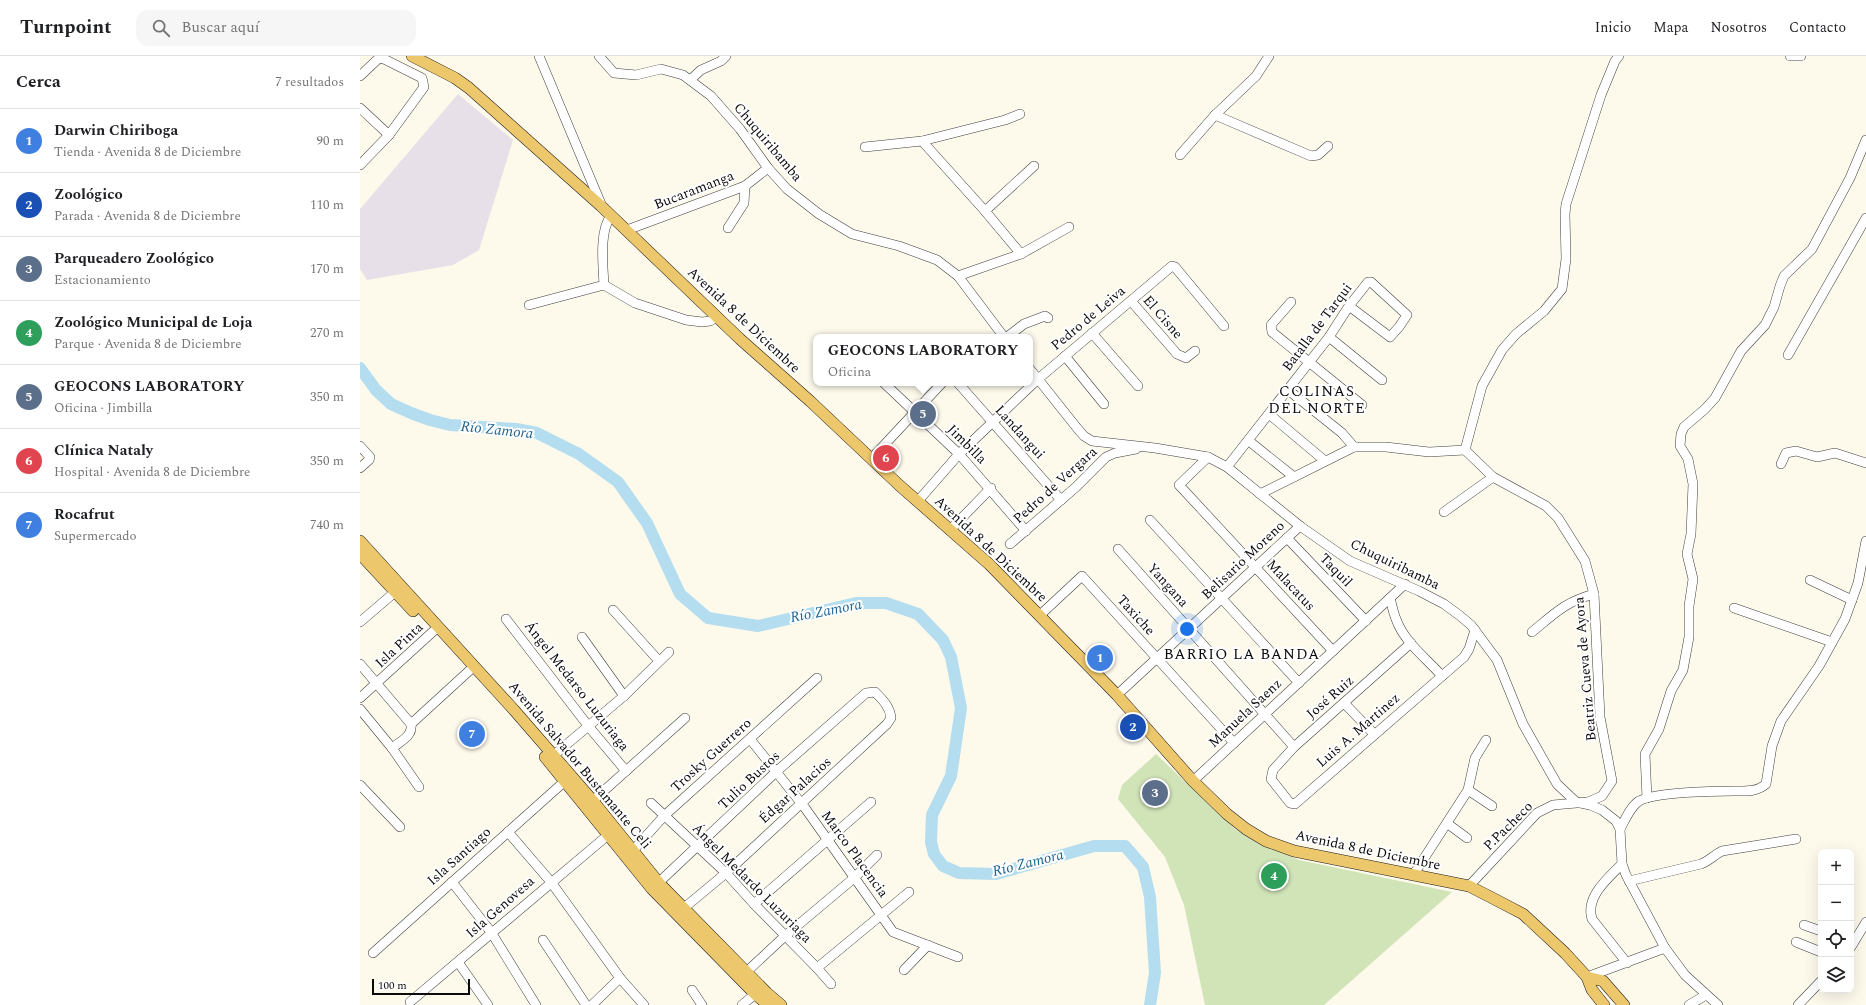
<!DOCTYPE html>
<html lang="es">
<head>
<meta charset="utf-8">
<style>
	:root { --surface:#fff; --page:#f6f6f6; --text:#202124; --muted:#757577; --line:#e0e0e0; --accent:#af303c }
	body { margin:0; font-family:Spectral,serif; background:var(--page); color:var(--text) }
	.controls { position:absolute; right:12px; bottom:12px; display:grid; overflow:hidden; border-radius:8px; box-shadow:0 4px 16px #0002 }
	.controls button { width:36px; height:36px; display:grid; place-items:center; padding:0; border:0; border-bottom:1px solid var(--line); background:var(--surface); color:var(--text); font:20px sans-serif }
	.scale { position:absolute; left:12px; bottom:10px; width:98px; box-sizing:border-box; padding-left:4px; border:2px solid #0b0b0b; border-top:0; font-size:11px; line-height:14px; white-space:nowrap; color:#0b0b0b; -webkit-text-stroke:3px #fff; paint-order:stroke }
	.you { position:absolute; left:827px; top:573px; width:14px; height:14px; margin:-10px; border:3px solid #fff; border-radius:50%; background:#1a73e8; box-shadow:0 0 0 6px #1a73e833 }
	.badge { display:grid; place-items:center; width:26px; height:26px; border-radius:50%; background:var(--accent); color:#fff; font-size:13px; font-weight:700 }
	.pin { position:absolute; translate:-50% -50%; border:2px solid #fff; box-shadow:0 1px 4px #0006 }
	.popup { position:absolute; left:453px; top:278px; width:220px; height:52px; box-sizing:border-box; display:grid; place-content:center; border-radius:8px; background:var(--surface); filter:drop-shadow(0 1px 3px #0005); font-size:13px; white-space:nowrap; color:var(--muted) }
	.popup b { font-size:15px; color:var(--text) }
	.popup::after { content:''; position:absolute; left:50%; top:100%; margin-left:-8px; border:8px solid transparent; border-top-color:var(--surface) }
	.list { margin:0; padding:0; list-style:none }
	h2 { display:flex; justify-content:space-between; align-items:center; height:52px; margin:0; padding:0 16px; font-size:17px }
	h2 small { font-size:13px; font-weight:400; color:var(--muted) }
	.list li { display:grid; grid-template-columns:26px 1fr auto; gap:12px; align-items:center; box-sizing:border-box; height:64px; padding:0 16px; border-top:1px solid var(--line) }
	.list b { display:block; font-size:15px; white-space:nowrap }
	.list p { margin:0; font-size:13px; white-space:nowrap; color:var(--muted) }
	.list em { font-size:13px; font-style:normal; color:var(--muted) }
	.icon { flex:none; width:22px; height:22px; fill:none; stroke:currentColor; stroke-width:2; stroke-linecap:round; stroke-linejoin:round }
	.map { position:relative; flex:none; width:1506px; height:949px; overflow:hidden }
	header { display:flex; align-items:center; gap:24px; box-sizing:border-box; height:56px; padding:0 20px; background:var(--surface); border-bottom:1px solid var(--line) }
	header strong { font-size:19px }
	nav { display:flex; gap:22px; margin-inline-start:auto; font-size:14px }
	.search { width:280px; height:36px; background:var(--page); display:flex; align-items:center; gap:10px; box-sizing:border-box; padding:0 14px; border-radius:12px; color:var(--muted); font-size:15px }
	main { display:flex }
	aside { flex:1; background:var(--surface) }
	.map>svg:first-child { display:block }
	.industrial { fill:#e8e0e9 }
	.green { fill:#d1e4b8 }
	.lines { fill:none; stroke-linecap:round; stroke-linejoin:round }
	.river { stroke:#b4ddf0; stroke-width:12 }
	.minor-casing { stroke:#3e3e3e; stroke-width:10 }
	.major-casing { stroke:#1c1c1c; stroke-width:12 }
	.minor { stroke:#fff; stroke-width:9 }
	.major { stroke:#edc76b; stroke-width:11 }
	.labels { text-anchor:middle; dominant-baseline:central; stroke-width:4; stroke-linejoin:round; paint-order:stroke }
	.street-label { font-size:14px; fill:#0b0b0b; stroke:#fff }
	.neighbourhood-label { font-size:15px; letter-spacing:1px; fill:#0b0b0b; stroke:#fff }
	.water-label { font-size:15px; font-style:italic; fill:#206591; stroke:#fff }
</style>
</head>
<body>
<header>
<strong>Turnpoint</strong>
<div class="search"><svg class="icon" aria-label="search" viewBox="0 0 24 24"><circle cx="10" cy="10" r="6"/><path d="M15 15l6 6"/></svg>Buscar aquí</div>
<nav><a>Inicio</a><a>Mapa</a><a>Nosotros</a><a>Contacto</a></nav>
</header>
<main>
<aside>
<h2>Cerca<small>7 resultados</small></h2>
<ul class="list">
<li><span class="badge" style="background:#3f7fe0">1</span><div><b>Darwin Chiriboga</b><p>Tienda · Avenida 8 de Diciembre</p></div><em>90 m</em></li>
<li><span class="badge" style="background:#1a4fb4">2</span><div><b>Zoológico</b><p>Parada · Avenida 8 de Diciembre</p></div><em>110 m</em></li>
<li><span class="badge" style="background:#5c6f8a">3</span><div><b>Parqueadero Zoológico</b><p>Estacionamiento</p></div><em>170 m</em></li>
<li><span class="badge" style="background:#2e9e5b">4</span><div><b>Zoológico Municipal de Loja</b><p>Parque · Avenida 8 de Diciembre</p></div><em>270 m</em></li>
<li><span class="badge" style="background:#5c6f8a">5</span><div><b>GEOCONS LABORATORY</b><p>Oficina · Jimbilla</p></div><em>350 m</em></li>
<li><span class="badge" style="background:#e0444e">6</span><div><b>Clínica Nataly</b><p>Hospital · Avenida 8 de Diciembre</p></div><em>350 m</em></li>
<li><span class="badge" style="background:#3f7fe0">7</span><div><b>Rocafrut</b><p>Supermercado</p></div><em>740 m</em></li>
</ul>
</aside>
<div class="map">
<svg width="1506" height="949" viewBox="0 0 1506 949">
	<rect width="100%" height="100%" fill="#fdf9eb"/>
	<path class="industrial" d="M98,38L153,84L119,194L93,209L7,224L0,213V153Z"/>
	<path class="green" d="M796,698L875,773L902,788L939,804L1092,836L964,949H845L824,849L805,801L758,743L762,729Z"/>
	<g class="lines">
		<path class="river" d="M0,312L16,334L31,348L51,357L70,364L90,369L156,373L177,377L219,398L258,426L287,467L320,538L348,562L398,570L496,547H526L558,558L583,584L591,601L601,652L591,720L572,759L571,786L574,798L583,810L599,817L636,818L734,790H765L783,811L790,841L795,917L790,949"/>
		<g class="minor-casing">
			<g id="minor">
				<path d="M179,0L241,148"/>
				<path d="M239,0L254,17L276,19L301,13L323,19L351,40L380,73L408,112L427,133L459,158L492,178L539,190L577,204L598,220L644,281"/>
				<path d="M1430,0H1441"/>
				<path d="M0,20L19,2L24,3L62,22L64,31L29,79L0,109"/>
				<path d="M330,24L341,14L361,5L366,0"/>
				<path d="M0,52L29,79"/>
				<path d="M855,59L951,100L958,99L968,90"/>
				<path d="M562,85L645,64L660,58"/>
				<path d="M505,91L562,85L625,155L674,110"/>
				<path d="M820,99L855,59L896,20L909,0"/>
				<path d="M625,155L661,198"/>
				<path d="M368,172L384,147L385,130"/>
				<path d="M267,174L385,130L408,112"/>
				<path d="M598,220L661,198L709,171"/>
				<path d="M244,229C243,210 239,174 251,160"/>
				<path d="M771,245L817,298L826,302L835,295"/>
				<path d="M931,246L911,269L912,276L1002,349"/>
				<path d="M169,249L244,229L275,247L326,264L342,266L350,265L357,261"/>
				<path d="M732,277L778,330"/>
				<path d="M647,281L664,268L685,260L688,262"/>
				<path d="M969,281L1022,324"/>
				<path d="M1428,299L1506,162"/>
				<path d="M705,300L744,348"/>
				<path d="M670,313L717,372L724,380L732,385L795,392L848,401L867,411L940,470L990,505L1059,535L1084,548L1099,559L1111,569L1137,604L1163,668L1197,728L1216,746L1230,749L1242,754L1256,765L1260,773L1262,808L1266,819L1305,892L1325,919L1358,949"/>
				<path d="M524,327L599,398L666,475"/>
				<path d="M598,327L701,444"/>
				<path d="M927,333L982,377L994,391"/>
				<path d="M909,358L965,405"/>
				<path d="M889,385L934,421"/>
				<path d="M0,390L10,401L9,404L0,412"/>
				<path d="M848,401L819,429L973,595"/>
				<path d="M512,402L582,327"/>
				<path d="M1421,408L1426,397L1436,395L1457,401L1475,397L1506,407"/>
				<path d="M867,411L969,281L989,250L1008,226H1011L1047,259L1039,271L1030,281L989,250"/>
				<path d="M900,438L994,391H1026L1069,396L1105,394"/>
				<path d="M558,445L599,398L678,323L812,210L815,211L864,270"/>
				<path d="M1084,456L1133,421"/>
				<path d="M790,464L939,627"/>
				<path d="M590,474L631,432"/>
				<path d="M927,482L1006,565"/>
				<path d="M650,488L716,431L746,401L755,397L776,393"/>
				<path d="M758,493L934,691"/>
				<path d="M1450,524L1492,544"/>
				<path d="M1030,542C1032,549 1033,556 1036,563C1044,586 1066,602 1082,620"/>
				<path d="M1374,552L1472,586"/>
				<path d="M253,554L299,605"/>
				<path d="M679,560L722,520L874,687"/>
				<path d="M146,563L229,671L266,715"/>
				<path d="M0,566L35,536"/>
				<path d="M1172,576C1195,557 1205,546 1234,538"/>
				<path d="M222,581L264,640"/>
				<path d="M1051,587L934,691L913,714L911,723L930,747L935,748L1104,601L1109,593L1115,574"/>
				<path d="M0,608L51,668L110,614"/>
				<path d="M757,639L940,470"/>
				<path d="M0,642L78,571"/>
				<path d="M984,647L1014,678"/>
				<path d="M0,653L32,692L59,731"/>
				<path d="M390,683L445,752L533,876L598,901"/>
				<path d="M32,692C41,685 53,680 51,668"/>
				<path d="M194,699L264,640L309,596"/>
				<path d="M833,725L1045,528"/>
				<path d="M0,729L40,771"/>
				<path d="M1108,734L1132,750"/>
				<path d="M1287,742L1285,698L1299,673L1311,635L1323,614L1329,581V550L1333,523L1327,498L1331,478L1333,428L1328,403L1320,390L1321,378L1324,371L1345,353L1355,342L1381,295L1405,269L1414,251L1420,230L1424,220L1452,193L1490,122L1506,84"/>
				<path d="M291,747L366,817L394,848L457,912L471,928"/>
				<path d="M228,749L325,662"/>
				<path d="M1088,768L1107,782"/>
				<path d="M1260,773C1265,764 1270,751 1279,745C1295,736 1354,735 1374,735C1386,735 1397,736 1406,728L1412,690L1421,665L1459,610L1485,563L1498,527L1506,485"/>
				<path d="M148,776L191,826L260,922L284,949"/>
				<path d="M269,799L304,760L457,622"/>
				<path d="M1262,808C1248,822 1225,841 1232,863L1267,907"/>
				<path d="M1054,818L1108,734L1115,702L1126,684"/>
				<path d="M1269,825L1341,808C1349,805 1354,799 1362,795L1436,783"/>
				<path d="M92,826L131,876L176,949"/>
				<path d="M295,830L417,715L506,637L515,636C523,644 530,651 531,662L527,668L366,817L324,852"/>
				<path d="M1109,830L1177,757L1193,749L1228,746L1242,740L1252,725L1240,661L1234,538L1225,505L1198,462L1186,450L1133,421L1105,394L1122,330L1142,294L1156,278L1184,255L1202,233L1206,203L1205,158L1206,148L1241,39L1255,5L1259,0"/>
				<path d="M394,848L511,746"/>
				<path d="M1444,869L1461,875"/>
				<path d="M183,884L226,949"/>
				<path d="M1436,886L1461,896"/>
				<path d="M1491,891L1506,866"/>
				<path d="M13,897L205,725"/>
				<path d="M98,906L128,949"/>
				<path d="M457,912L549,836"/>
				<path d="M544,914L568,889"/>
				<path d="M382,920L425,880L494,822L517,799"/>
				<path d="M1227,921L1305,892"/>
				<path d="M332,934L342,949"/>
				<path d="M50,946L248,779"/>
				<path d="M232,949L260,922"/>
				<path d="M382,949L400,934"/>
				<path d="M1329,949L1346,939"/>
				<path d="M1438,949L1461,925"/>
			</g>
		</g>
		<g class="major-casing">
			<g id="major">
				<path d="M52,0L95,22L109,32L241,150L380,283L450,345L539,429L629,508L757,639L833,725L867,758L886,773L906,785L934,795L1109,830L1142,847L1163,858L1205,897L1227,921L1232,934L1244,949"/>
				<path d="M0,485L154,654L233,745L299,827L407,937L421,949"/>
				<path d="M0,498L53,555"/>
				<path d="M185,701L292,833L395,938L408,949"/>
				<path d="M1227,921L1243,925L1264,949"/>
			</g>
		</g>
		<use href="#minor" class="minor"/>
		<use href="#major" class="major"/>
	</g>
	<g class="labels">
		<g class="street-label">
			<text transform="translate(408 86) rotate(50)">Chuquiribamba</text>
			<text transform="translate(334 134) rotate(-21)">Bucaramanga</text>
			<text transform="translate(803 261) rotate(49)">El Cisne</text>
			<text transform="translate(728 262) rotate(-40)">Pedro de Leiva</text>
			<text transform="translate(384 264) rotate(43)">Avenida 8 de Diciembre</text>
			<text transform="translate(957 271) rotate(-53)">Batalla de Tarqui</text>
			<text transform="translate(660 376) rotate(48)">Landangui</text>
			<text transform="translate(607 388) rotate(45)">Jimbilla</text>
			<text transform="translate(695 429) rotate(-42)">Pedro de Vergara</text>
			<text transform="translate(631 493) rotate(43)">Avenida 8 de Diciembre</text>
			<text transform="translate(883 504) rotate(-43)">Belisario Moreno</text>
			<text transform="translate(1035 508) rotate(26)">Chuquiribamba</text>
			<text transform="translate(976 514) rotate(46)">Taquil</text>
			<text transform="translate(808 529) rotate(48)">Yangana</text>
			<text transform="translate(931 529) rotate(47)">Malacatus</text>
			<text transform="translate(776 559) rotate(48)">Taxiche</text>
			<text transform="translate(39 589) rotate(-43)">Isla Pinta</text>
			<text transform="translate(1225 613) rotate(-95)">Beatriz Cueva de Ayora</text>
			<text transform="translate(217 630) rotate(52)">Ángel Medarso Luzuriaga</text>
			<text transform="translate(970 641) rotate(-41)">José Ruiz</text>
			<text transform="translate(885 657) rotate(-43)">Manuela Saenz</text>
			<text transform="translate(998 674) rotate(-41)">Luis A. Martinez</text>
			<text transform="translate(351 699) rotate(-42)">Trosky Guerrero</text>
			<text transform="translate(220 709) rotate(50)">Avenida Salvador Bustamante Celi</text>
			<text transform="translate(389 724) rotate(-43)">Tulio Bustos</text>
			<text transform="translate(435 734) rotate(-42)">Édgar Palacios</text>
			<text transform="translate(1148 770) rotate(-45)">P.Pacheco</text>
			<text transform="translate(1008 794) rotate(12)">Avenida 8 de Diciembre</text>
			<text transform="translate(495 798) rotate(54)">Marco Placencia</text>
			<text transform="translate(99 800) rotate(-42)">Isla Santiago</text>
			<text transform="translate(392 827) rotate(45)">Ángel Medardo Luzuriaga</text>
			<text transform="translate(140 851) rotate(-41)">Isla Genovesa</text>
		</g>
		<g class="neighbourhood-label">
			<text x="957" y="335">COLINAS<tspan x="957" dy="17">DEL NORTE</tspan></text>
			<text x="882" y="598">BARRIO LA BANDA</text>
		</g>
		<g class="water-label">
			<text transform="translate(137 374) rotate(6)">Río Zamora</text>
			<text transform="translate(466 555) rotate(-11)">Río Zamora</text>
			<text transform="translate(668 807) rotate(-14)">Río Zamora</text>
		</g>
	</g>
</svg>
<div class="controls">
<button>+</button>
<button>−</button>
<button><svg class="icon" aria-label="locate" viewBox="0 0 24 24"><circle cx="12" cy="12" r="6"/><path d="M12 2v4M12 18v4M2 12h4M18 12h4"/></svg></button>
<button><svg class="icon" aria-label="layers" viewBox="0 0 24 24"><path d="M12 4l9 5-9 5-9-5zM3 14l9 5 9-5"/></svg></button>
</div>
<div class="scale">100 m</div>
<div class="you"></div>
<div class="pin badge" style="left:740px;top:602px;background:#3f7fe0">1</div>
<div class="pin badge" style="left:773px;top:671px;background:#1a4fb4">2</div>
<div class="pin badge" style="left:795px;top:737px;background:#5c6f8a">3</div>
<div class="pin badge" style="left:914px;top:820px;background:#2e9e5b">4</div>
<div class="pin badge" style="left:563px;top:358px;background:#5c6f8a">5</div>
<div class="popup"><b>GEOCONS LABORATORY</b>Oficina</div>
<div class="pin badge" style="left:526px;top:402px;background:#e0444e">6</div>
<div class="pin badge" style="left:112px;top:678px;background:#3f7fe0">7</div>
</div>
</main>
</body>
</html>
